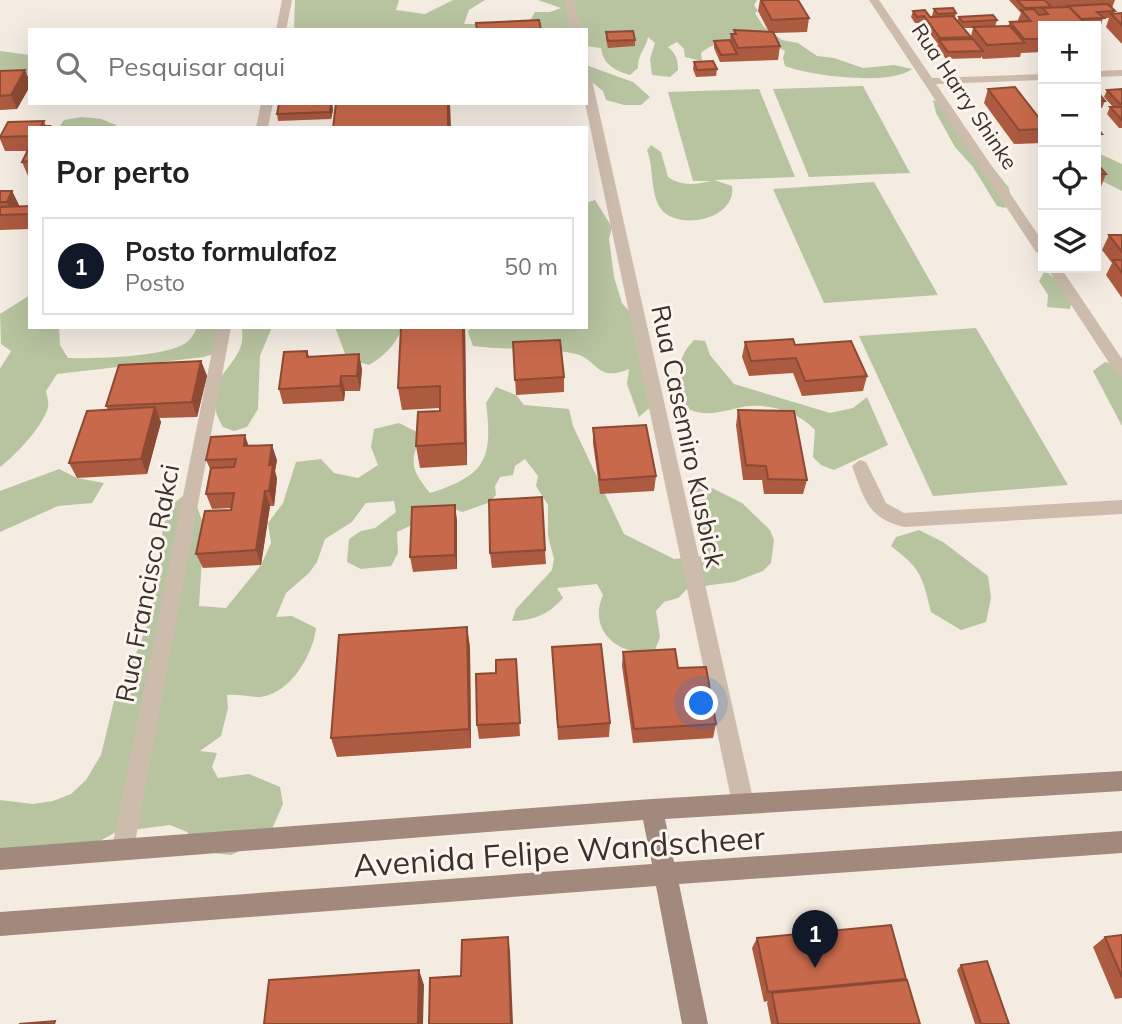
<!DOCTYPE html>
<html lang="pt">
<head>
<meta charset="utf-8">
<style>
	:root { --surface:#fff; --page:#f2f2f2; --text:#222; --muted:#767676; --line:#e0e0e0; --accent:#111827 }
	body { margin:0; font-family:Mulish,sans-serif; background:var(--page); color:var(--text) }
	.controls { position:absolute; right:21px; top:21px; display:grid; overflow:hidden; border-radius:0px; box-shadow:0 7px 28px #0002 }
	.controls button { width:63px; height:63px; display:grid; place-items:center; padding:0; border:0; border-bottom:2px solid var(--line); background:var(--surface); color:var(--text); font:35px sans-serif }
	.you { position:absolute; left:702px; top:704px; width:24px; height:24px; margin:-18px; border:5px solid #fff; border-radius:50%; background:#1a73e8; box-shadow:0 0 0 10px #1a73e833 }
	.badge { display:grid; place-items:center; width:46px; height:46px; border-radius:50%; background:var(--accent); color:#fff; font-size:23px; font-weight:700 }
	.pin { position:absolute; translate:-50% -58px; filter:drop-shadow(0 2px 4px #0008) }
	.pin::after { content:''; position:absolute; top:37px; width:24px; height:21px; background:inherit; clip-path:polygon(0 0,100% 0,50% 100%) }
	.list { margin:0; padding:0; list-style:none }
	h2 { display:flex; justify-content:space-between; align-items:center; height:91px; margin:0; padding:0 28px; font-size:30px }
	h2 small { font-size:23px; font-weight:400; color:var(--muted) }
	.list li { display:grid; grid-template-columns:46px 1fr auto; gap:21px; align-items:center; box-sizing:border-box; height:98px; margin:0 14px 14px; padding:0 14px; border:2px solid var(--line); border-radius:0px }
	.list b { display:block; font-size:26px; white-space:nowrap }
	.list p { margin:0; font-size:23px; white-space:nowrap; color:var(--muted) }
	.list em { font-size:23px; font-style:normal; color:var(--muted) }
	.icon { flex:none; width:38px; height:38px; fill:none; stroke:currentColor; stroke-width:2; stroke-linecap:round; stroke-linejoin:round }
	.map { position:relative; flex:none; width:1122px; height:1024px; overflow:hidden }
	.search { position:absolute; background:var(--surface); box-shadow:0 7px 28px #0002; left:28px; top:28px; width:560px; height:77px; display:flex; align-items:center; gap:18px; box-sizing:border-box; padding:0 24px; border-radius:0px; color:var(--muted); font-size:26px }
	.panel { position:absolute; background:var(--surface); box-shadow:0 7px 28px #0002; left:28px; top:126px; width:560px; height:203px; border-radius:0px }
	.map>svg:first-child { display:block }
	.green { fill:#b8c4a0 }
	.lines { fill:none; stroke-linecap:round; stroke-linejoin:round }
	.minor { fill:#cdbbac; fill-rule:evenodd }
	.secondary { fill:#a18a7d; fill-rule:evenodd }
	.wall { fill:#ac5a40; fill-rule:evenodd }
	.shaded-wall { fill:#8c4a34 }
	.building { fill:#c8694b; stroke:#8c4a34; stroke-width:2 }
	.labels { text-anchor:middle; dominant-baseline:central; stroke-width:6; stroke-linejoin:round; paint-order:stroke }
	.far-street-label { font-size:21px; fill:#3b302b; stroke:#fbf5ee }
	.street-label { font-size:26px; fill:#3b302b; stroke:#fbf5ee }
	.near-street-label { font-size:32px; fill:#3b302b; stroke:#fbf5ee }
</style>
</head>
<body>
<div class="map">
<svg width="1122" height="1024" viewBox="0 0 1122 1024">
	<rect width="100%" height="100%" fill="#f4ebe1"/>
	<g class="green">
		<path d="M295,0H399L396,10L425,14L453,0H485L469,10L464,24H480L475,30H294Z"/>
		<path d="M538,0H757L754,5L758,11L755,13L764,27L782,40L798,43L817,56L834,58L863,68L894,65L912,69C891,86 811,76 785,66L783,58L785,51C764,39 719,36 701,53L702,61L685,57L684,49L677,42L668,47C676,54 678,59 678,70L670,77L652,75L650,59L655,43L648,37C646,48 637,56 638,68L630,75C616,71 603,65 601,48L586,46V30H529L528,24L535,12H550L561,8Z"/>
		<path d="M0,51L30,55V73L0,82Z"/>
		<path d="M586,65L633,82L650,97L641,105H624L606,100L603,91L593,83L586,85Z"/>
		<path d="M863,86L910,173L809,177L773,89Z"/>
		<path d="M759,89L795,177L714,180L732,186C737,220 677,231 661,209C650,194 654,168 647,150L651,145L661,152L668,177C683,187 696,184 712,181H693L668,92Z"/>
		<path d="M933,100L942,103L1009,188L1011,199L1005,208L997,206L973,167L955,147L936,113Z"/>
		<path d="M82,117L101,119L116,125V128L60,126L64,120Z"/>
		<path d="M1096,152L1122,164V191L1098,179Z"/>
		<path d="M874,182L938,295L824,303L773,189Z"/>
		<path d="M595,200L612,227L609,239L614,277L622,303L632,315L654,404L639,417L627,384L629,369C597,383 597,359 576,354C542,346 507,351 473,346L468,332L470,327H586V203Z"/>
		<path d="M1045,270L1073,296L1070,309L1047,307L1048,295L1039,281Z"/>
		<path d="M30,295V327H59L60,345L68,358C91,359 173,357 188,341C192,338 195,332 197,327H227L216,353L204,357L57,374L46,391C47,396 49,402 48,407C44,425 15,456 0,467V369L11,351L1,344L0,314Z"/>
		<path d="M241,327H272L260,356L258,409L247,427L234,431L223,427C192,375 252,366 241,327Z"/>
		<path d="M335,327H398L401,330C396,344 382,358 369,365L347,359Z"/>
		<path d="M976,328L1068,485L933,496L859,336Z"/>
		<path d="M694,340L705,341L710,355L734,384L830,413L853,408L867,397L888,445L834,470L821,465L813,457L815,430C798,411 763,401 738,408C716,413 699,418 680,404C676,380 676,358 694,340Z"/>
		<path d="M1105,362L1122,367V426L1093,371Z"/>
		<path d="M496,387L516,395L524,405L569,409L573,426L624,534L674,559L705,556C700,534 690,511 695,488L706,485L742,503L770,530L774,540L771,563L763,571L734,582L688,588L678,598L664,602L656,611L660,637L655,650C620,659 587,631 603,595L597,584L557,588L563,598C548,615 534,620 512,621L516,609L552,570L554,559L548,536V505L536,486L538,476L525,459L515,466L513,475L500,477L495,486L496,495L488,503L462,512L450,507L397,532L398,553L391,566L361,569L347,562L349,539L361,531L375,528L396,512L394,501L366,503L352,522L325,539L317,562L309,573L286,593L276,617L292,616L316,628C313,655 290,694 260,697C249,697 238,694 227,695L228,708L221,736L200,751L217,753L212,767L218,778L249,774L280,787L283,804L268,838L231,855L213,853L197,844L187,832L170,825L116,832L98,842L0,860V800L33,804L53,801L71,794L86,780L101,755L115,697L140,645L155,595L163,527L170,506L191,490L204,526L199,606L226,608L261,565L271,543L268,523L283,503L296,462L321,459L334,473L358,478L378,465L371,447L374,429L399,423L421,434C410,462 410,469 430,493C486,475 493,459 486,403Z"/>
		<path d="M59,469L77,478L104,483L92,503L58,506L0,532V491Z"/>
		<path d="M919,530L943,542L988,576L991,598L986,622L961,630L931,612C922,575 921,569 891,546L896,537Z"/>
	</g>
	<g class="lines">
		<g class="minor">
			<path d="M282,0H292L286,30H276Z"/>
			<path d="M564,0H574L581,30H571Z"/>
			<path d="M869,0H879L932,78L1043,74V80L936,84L1043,242V256L1036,252Z"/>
			<path d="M1122,70V76L1096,77V71Z"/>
			<path d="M586,77L592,80L754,803L751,810L743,813L735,810L732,803L585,103Z"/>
			<path d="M261,103H273L268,128H256Z"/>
			<path d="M1047,268H1061L1122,359V376L1117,375Z"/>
			<path d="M217,327H231L134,848L131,856L123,859L115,856L112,848Z"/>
			<path d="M860,460L866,462L886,503L904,513L1122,500V514L904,527C867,518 864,498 852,466Z"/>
		</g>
		<path class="secondary" d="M1122,771V791L665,819L674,862L1122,831V853L679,884L708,1024H682L656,886L0,936V912L652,864L643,820L0,870V848L652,799Z"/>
	</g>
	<g class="wall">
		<path d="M760,0H798L809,18L807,32L774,33L780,46L778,60L720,62L714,48V41L730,40L731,34H734V30L769,32L758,11Z"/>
		<path d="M1009,0H1045L1047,2V0H1115L1112,8L1115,11L1114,14L1122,13V44L1106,27L1109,18H1103L1101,25L1043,26V52L1021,53L1020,57L983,59L981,56V58L946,59L937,47L938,44L922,23H915L911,17L913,11L930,17L932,16L934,9L956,13L955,18L957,21L959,17L997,20L995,27L1008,26L1010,22H1017L1021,13ZM964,28H973L971,36Z"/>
		<path d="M606,32L635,40V46L608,48L606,39Z"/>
		<path d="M694,62L717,69L716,76L696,77L693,69Z"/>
		<path d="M0,71L30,81V86L17,109L0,110Z"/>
		<path d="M988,89L1043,123V143L1014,144L984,103Z"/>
		<path d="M1122,89V128H1119L1107,114L1110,107H1113L1104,97L1107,90Z"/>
		<path d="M1096,90L1105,101L1102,108H1097L1096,111Z"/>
		<path d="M332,103L333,110L331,119L278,121L277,114Z"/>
		<path d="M44,121L46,126L30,128V176H28L22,162L27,151H5L0,139V136Z"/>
		<path d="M1096,126L1102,134L1099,141H1096Z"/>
		<path d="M1096,166L1106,174L1100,189H1096Z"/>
		<path d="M0,191H12L19,206L30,214V229L0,230Z"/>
		<path d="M1109,235H1122V298L1106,275L1112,263L1102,250Z"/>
		<path d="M465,327L467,465L420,468L416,446L440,411V408L402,410L398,388Z"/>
		<path d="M513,342L564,377V392L516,395Z"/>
		<path d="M745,342L795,345L867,376L863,391L802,396L793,373L749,376L742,357Z"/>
		<path d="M307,351L309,356L362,369L360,391H345L344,401L283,404L279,389Z"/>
		<path d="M201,361L207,376L197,417L159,418L161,422L147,474L77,478L69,463L108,410L106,406Z"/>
		<path d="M738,410L807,480L803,494H764L762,480H743L736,425Z"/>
		<path d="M593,428L656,476L654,491L600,494L593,443Z"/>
		<path d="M249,446L277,460L275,471L277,479L274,506H270L261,565L203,568L196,554L231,510V508L212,509L206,494L211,471L206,460Z"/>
		<path d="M457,520V569L413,572L410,557Z"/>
		<path d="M545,550L546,564L492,568L490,553Z"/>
		<path d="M467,627L470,648L471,748L337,757L331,738Z"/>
		<path d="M552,647L610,723L609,737L558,740Z"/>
		<path d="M623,652L678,668L716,724L713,738L633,743L622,666Z"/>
		<path d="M516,659L520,736L479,739L477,725L496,673Z"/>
		<path d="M1122,935V998L1115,999L1093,947L1105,937Z"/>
		<path d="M757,938L906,979L905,981L920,1024H771L767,1003L768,1001L764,1002L752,948Z"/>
		<path d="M961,965L1009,1024H975L957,970Z"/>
	</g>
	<g class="shaded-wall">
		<path d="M25,70L30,81V86L17,109L11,95Z"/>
		<path d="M332,103L333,110L331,119L330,112Z"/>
		<path d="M448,103H450L451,128H448Z"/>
		<path d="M12,191L19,205L14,216L7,202Z"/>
		<path d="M463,327H465L467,465L465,443Z"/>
		<path d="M359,354L362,369L360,391L357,376Z"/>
		<path d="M201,361L207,376L197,417L192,402Z"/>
		<path d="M341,376L345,391L344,401L340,386Z"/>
		<path d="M155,407L161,422L147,474L141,459Z"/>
		<path d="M245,435L250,450L244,446Z"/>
		<path d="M272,445L277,460L275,471L277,479L274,506L269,491V465Z"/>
		<path d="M265,491L270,506L261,565L256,550Z"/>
		<path d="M455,505L457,520V569L455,555Z"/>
		<path d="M467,627L470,648L471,748L469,729Z"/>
		<path d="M508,937L510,952L513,1024H511Z"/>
		<path d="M419,970L424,985L423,1024H418Z"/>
	</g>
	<g class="building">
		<path d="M761,0H798L809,18L772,20Z"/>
		<path d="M1017,0H1045L1051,7L1025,8Z"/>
		<path d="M1108,4L1115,11L1097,12L1104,18L1081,19L1068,6Z"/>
		<path d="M1069,7L1088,26H1043V39H1024L1010,22L1031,21L1021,10L1034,9L1039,15L1048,14L1042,8Z"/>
		<path d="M953,8L956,13L938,14L934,9Z"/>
		<path d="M925,10L930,17L953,16L971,37L940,38L924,16L917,17L913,11Z"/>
		<path d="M1122,13V25L1111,14Z"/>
		<path d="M993,15L997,20L963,22L959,17Z"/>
		<path d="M539,20L541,30H477L476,23Z"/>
		<path d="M1010,26L1025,43L987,45L973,27Z"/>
		<path d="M734,30L773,32L780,46L738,48L731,34H736Z"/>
		<path d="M633,31L635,40L608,41L606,32Z"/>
		<path d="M973,39L983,51L948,52L939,40Z"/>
		<path d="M730,40L737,54L721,55L714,41Z"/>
		<path d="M713,61L717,69L697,70L694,62Z"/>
		<path d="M25,70L11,95L0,96V71Z"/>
		<path d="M1015,87L1043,123V129L1019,130L988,89Z"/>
		<path d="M1122,89V104H1120L1107,90Z"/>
		<path d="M1096,90L1105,101H1096Z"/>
		<path d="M331,103L330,112L277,114L279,104Z"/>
		<path d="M336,103H448V128H333Z"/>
		<path d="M1110,107H1122V120Z"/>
		<path d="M44,121L41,126H50L49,128H30V136L0,137L8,122Z"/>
		<path d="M1096,126L1102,134H1096Z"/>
		<path d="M30,146V161L22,162Z"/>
		<path d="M1096,166L1101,168L1106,174H1096Z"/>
		<path d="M0,191H12L7,202H0Z"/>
		<path d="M30,206V214L0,215V207Z"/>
		<path d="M1109,235H1122V252Z"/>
		<path d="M1113,260H1122V273Z"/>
		<path d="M401,327H463L465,443L416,446L418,412L440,411V386L398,388Z"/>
		<path d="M793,339L795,345L851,341L867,376L805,381L796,358L751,361L745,342Z"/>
		<path d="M560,340L564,377L515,380L513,342Z"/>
		<path d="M307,351V357L359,354L357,376H341L340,386L279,389L284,352Z"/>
		<path d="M201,361L192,402L106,406L119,365Z"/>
		<path d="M155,407L141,459L69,463L87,411Z"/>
		<path d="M738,410L794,411L807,480L768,479L766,466L746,465Z"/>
		<path d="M646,425L656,476L600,480L593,428Z"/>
		<path d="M245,435L244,446L272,445L269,465H273L269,491H265L256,550L196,554L205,511L231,510L234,493L206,494L211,468L234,467L236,459L206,460L211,437Z"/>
		<path d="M542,497L545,550L490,553L489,500Z"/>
		<path d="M455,505V555L410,557L412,507Z"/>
		<path d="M467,627L469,729L331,738L339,635Z"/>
		<path d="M601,644L610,723L558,727L552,647Z"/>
		<path d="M675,649L678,668L706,667L716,724L634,729L623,652Z"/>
		<path d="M516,659L520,723L477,725L476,674L496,673V660Z"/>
		<path d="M891,925L906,979L768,992L757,938Z"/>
		<path d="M1122,935V977L1105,937Z"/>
		<path d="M508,937L511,1024H429L430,978L461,976L462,940Z"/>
		<path d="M987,961L1009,1024H981L961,965Z"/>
		<path d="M419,970L418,1024H264L269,980Z"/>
		<path d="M907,980L920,1024H778L772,993Z"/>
		<path d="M55,1021L54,1024H19Z"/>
	</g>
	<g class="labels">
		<g class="far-street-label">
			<text transform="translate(965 96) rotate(56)">Rua Harry Shinke</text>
		</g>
		<g class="street-label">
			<text transform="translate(688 436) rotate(78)">Rua Casemiro Kusbick</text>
			<text transform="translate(147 583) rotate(-79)">Rua Francisco Rakci</text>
		</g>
		<g class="near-street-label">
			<text transform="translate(559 851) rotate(-4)">Avenida Felipe Wandscheer</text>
		</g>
	</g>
</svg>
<div class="controls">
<button>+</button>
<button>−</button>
<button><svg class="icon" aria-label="locate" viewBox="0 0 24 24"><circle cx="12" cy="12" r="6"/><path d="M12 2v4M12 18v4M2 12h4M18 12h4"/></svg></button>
<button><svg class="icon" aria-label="layers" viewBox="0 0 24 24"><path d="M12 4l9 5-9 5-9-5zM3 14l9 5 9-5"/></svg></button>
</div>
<div class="you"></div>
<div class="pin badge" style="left:815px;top:968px">1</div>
<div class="search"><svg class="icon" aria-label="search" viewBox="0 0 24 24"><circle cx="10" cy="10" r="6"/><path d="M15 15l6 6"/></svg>Pesquisar aqui</div>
<section class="panel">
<h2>Por perto<small></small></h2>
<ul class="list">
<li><span class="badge">1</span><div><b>Posto formulafoz</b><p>Posto</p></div><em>50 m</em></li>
</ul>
</section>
</div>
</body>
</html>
